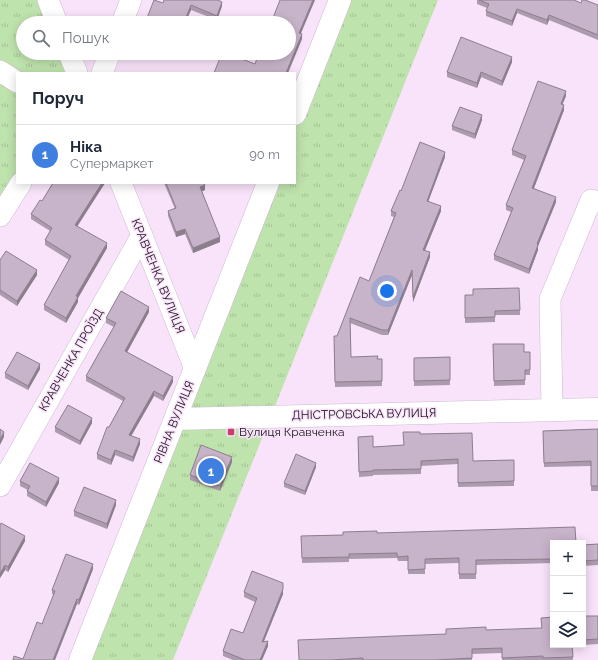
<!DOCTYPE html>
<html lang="uk">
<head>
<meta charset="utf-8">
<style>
	:root { --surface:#fff; --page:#f6f6f7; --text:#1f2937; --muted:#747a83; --line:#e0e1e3; --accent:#ca3e6e }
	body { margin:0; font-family:Raleway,sans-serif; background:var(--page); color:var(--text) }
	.controls { position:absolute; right:12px; bottom:12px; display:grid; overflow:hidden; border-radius:0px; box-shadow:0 2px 10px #0003 }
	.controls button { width:36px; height:36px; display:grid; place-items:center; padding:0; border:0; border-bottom:1px solid var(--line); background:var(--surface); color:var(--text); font:20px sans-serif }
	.you { position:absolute; left:387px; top:291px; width:14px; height:14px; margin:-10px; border:3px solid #fff; border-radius:50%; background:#1a73e8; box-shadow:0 0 0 6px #1a73e833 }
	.badge { display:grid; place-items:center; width:26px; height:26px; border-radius:50%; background:var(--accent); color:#fff; font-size:13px; font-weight:700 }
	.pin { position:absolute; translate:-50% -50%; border:2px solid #fff; box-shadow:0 1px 4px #0006 }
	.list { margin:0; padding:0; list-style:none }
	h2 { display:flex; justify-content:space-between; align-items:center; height:52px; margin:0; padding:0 16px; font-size:17px }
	h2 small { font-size:13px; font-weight:400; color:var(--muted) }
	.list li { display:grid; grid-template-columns:26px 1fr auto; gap:12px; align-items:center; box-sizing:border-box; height:60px; padding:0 16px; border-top:1px solid var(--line) }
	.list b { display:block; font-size:15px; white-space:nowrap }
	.list p { margin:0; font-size:13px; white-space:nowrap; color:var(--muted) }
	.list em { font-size:13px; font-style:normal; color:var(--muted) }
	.icon { flex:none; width:22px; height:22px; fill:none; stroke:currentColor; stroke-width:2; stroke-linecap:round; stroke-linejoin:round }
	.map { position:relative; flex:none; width:598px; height:660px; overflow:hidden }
	.search { position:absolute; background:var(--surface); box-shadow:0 2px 10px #0003; left:16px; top:16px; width:280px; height:44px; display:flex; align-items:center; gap:10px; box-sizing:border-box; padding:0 14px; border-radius:22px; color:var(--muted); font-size:15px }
	.panel { position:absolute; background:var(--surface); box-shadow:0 2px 10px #0003; left:16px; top:72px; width:280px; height:112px; border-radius:0px }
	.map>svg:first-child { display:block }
	.grass { fill:url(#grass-tufts) }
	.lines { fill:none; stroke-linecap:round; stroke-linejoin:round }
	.street-casing { stroke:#ceb9d0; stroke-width:22 }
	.secondary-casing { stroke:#ceb9d0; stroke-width:23 }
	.street { stroke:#fff; stroke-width:21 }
	.secondary { stroke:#fff; stroke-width:22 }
	.wall { fill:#ac9bae }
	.shaded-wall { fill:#8c7e8d }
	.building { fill:#c8b4ca; stroke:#8c7e8d }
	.poi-dot { fill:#ca3e6e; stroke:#f9e3fa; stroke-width:1.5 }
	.labels { text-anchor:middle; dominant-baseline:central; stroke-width:3; stroke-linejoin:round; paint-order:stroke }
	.street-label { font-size:12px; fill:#181119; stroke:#f9e3fa }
	.poi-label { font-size:12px; fill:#181119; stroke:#f9e3fa; text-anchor:start }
</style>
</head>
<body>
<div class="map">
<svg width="598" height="660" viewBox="0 0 598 660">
	<defs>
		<pattern id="grass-tufts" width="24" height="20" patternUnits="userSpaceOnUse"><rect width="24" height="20" fill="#bfe3ad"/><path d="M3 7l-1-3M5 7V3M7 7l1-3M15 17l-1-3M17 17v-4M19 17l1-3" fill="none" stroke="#a3c294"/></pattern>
	</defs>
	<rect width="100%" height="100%" fill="#f9e3fa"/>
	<g class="grass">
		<path d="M0,0H38L47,23H23V53H59L66,73H17V174L0,200Z"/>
		<path d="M344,0H438L173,660H84L272,183H295V124Z"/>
	</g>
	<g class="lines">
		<g class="street-casing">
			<g id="street">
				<path d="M48,0L57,23"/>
				<path d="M122,23L131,0"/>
				<path d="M69,53L77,73"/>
				<path d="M0,71L17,82"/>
				<path d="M102,73L110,53"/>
				<path d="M121,183L195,369"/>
				<path d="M0,216L21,183"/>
				<path d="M552,410L550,299L591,200L598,202"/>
				<path d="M0,486L142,235"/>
			</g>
		</g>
		<g class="secondary-casing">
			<g id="secondary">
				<path d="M295,114L340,0"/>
				<path d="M175,419L598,409"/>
				<path d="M80,660L268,183"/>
			</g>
		</g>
		<use href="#street" class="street"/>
		<use href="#secondary" class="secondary"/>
	</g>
	<g class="wall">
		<path d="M477,0H574L581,3L598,5V40L549,20L547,25L517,13L512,26L486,16V11L487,8L477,4Z"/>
		<path d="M163,3L222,6L217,20L191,10L185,23H147V18Z"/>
		<path d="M158,53H174L172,58Z"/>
		<path d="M512,62L502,86L481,77L477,88L447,77V72Z"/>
		<path d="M566,96L562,104L564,110L534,188L556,202L538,246V250L529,274L494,260V255L511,212L506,210V205L524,160L512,155V150Z"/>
		<path d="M482,120L475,139L452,130V126Z"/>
		<path d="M445,157L428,201L441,211L425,250L430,257L413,302L412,275L388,335H382L350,323L351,357L382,359V386L335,387L334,336H337L369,281L394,217L391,216V211L401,191Z"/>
		<path d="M53,183H105L77,226L107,248L78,298V302L66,323L44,310V305L69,260L45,245V240L50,231L31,219V214L42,201Z"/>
		<path d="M164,183H204L205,190L202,191L220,242L193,253L185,234L176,237L168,216V211L175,209Z"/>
		<path d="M0,260L37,275L17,306L0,295Z"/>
		<path d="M465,295L520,310V315H495V322L465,323Z"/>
		<path d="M149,312L127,352L173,382L163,401L154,396L131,436L140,444L133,462L115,455L111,465L97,459V454L109,427L123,401L86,381V376L114,327L106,323V318Z"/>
		<path d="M493,344L524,352L530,370V375H525V385L494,386Z"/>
		<path d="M450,357V385L414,386V358Z"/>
		<path d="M40,369L28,390L5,378V373Z"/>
		<path d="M92,423L80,445L55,432V427Z"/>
		<path d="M598,429V491H591V466L544,467L543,431Z"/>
		<path d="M420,434L473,461L514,460V486L458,487V464L421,466V474L373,475V476L359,477L358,437L373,447L404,445Z"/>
		<path d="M232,462L220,491L190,480V475Z"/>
		<path d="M316,467L305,495L284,487V483Z"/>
		<path d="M20,481L59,483L46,507L27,496V491L28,490L20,486Z"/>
		<path d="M116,505L107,529L74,516V511Z"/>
		<path d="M0,525L25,541L8,572L5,570L0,578Z"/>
		<path d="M377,533L553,543V563L476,565V579H459V563L425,564V574H408V561H398L397,558L349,559V562L302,563L301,536L343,535Z"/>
		<path d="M598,544V565L583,566V545Z"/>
		<path d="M93,569L79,605L77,604L23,659L42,624L54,595L52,594V590Z"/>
		<path d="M244,592L283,594L264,641L268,646L262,660H233L223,656V651L243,633L255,602L244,597Z"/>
		<path d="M583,616H598V644L583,645Z"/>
		<path d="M486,630L572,645L573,660H502V653L472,654V660H299L446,634Z"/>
	</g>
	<g class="shaded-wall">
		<path d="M313,0H315L299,38V33Z"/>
		<path d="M222,2V6L217,20V16Z"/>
		<path d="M191,5V10L185,23H184Z"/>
		<path d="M517,9V13L512,26V21Z"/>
		<path d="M549,15V20L547,25V20Z"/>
		<path d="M302,34V39L288,73H286Z"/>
		<path d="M172,53H174L172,58Z"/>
		<path d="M512,57V62L502,86V81Z"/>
		<path d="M481,72V77L477,88V83Z"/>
		<path d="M566,91V96L561,108V104Z"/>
		<path d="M564,105V110L532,193V188Z"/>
		<path d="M482,115V120L475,139V134Z"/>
		<path d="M445,152V157L427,205V201Z"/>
		<path d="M102,183H105L75,230V225Z"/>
		<path d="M205,185V190L200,192V187Z"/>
		<path d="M556,197V202L538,246V250L529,274V269L537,244Z"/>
		<path d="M441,206V211L423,255V250Z"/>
		<path d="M185,229V234L176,237V232Z"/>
		<path d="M220,237V242L193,253V248Z"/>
		<path d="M107,243V248L78,298V302L66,323V318L76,296Z"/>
		<path d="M430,252V257L413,302V297Z"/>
		<path d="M37,270V275L17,306V301Z"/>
		<path d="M412,270V275L388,335V330Z"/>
		<path d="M149,307V312L125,356V351Z"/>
		<path d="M40,364V369L28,390V386Z"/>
		<path d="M173,377V382L163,401V396Z"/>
		<path d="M154,391V396L129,440V435Z"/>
		<path d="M92,418V423L80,445V441Z"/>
		<path d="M4,432V437L0,445V440Z"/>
		<path d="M140,439V444L133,462V457Z"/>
		<path d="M115,450V455L111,465V460Z"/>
		<path d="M232,457V462L220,491V486Z"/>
		<path d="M316,463V467L305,495V491Z"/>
		<path d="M59,478V483L46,507V502Z"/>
		<path d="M116,500V505L107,529V524Z"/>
		<path d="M25,536V541L8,572V567Z"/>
		<path d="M93,564V569L79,605V600Z"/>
		<path d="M5,565V570L0,578V574Z"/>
		<path d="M283,589V594L262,646V642Z"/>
		<path d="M77,599V604L55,660H53Z"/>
		<path d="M268,641V646L262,660H260Z"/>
	</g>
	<g class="building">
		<path d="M154,0L163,3L164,0H218L222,2L217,16L191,5L184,23H154L155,21L147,18Z"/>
		<path d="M280,0H313L299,33L302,34L286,73H214L222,53H226L255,64L259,53H289V23H271Z"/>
		<path d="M479,0H574L581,3L582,0H585L598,5V35L549,15L547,20L517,9L512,21L486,11L489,4Z"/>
		<path d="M461,37L512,57L502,81L481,72L477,83L447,72Z"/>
		<path d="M538,81L566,91L561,104L564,105L532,188L556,197L537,244L538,245L529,269L494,255L513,208L506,205L526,156L512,150Z"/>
		<path d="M460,107L482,115L475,134L452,126Z"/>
		<path d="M420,142L445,152L427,201L441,206L423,250L430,252L413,297L412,270L388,330H382L350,318L351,357L378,356L377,359H382V381L335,382L334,336H337L360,277L369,281L396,213L391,211L400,190L401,191Z"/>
		<path d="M53,183H102L75,225L107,243L76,296L78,297L66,318L44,305L71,256L45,240L52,228L31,214L40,200L42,201Z"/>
		<path d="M166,183H204L205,185L200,187L220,237L193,248L185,229L176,232L168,211L176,208Z"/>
		<path d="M6,251L37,270L17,301L0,290V260Z"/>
		<path d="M519,288L520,310L495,311V317L465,318V295H473V289Z"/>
		<path d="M121,291L149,307L125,351L173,377L163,396L154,391L129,435L140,439L133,457L115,450L111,460L97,454L107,427H109L125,398L86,376L116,323L106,318Z"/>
		<path d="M493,344H524V352H530V370H525V380L494,381Z"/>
		<path d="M17,352L40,364L28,386L5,373Z"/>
		<path d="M450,357V380L414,381V358Z"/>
		<path d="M68,405L92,418L80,441L55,427Z"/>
		<path d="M0,429L4,432L0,440Z"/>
		<path d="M598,429V486H591V461L544,463L543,431Z"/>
		<path d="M403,432H420V434L472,433L473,461L514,460V481L458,483V459L421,461V469L373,470V471L359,472L358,437L373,436V447L404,445Z"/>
		<path d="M201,445L232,457L220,486L190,475Z"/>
		<path d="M296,454L316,463L305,491L284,483Z"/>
		<path d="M30,463L59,478L46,502L27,491L30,486L20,481Z"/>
		<path d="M84,487L116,500L107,524L74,511Z"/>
		<path d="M1,523L25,536L8,567L5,565L0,574V525Z"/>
		<path d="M575,527L576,543H553V559L476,560V574H459V558L425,559V569L408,570V556L398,557L397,553L349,554V557L302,558L301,536L343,535V532L377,531V533Z"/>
		<path d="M598,544V560L583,561V545Z"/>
		<path d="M66,554L93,564L79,600L77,599L53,660H13L14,656L23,659L37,622L42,624L55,591L52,590Z"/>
		<path d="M252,571L283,583V589L262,642L268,641L260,660H245L223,651L231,629L243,633L257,598L244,592Z"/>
		<path d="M583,616H598V639L583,640Z"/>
		<path d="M553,617V645H572L573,657L543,658V656L502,658V648L472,649V658L436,660H363V658L331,660H299L298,640L446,634V629L486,627V630L542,628L541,618Z"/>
	</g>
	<rect class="poi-dot" x="227" y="428" width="8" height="8" rx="2"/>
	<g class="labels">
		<g class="street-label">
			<text transform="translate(158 276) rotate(68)">КРАВЧЕНКА ВУЛИЦЯ</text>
			<text transform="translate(71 360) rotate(-60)">КРАВЧЕНКА ПРОЇЗД</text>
			<text transform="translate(364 414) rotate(-1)">ДНІСТРОВСЬКА ВУЛИЦЯ</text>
			<text transform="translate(174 422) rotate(-68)">РІВНА ВУЛИЦЯ</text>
		</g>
		<g class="poi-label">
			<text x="239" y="432">Вулиця Кравченка</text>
		</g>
	</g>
</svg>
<div class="controls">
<button>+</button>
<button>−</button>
<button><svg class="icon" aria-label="layers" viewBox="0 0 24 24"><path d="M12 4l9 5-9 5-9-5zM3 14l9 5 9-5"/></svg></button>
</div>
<div class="you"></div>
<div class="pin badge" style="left:211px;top:471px;background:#3f7fe0">1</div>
<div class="search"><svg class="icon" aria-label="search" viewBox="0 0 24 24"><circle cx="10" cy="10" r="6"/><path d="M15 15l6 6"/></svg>Пошук</div>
<section class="panel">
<h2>Поруч<small></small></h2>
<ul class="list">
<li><span class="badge" style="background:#3f7fe0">1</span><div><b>Ніка</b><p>Супермаркет</p></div><em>90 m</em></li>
</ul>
</section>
</div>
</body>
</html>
